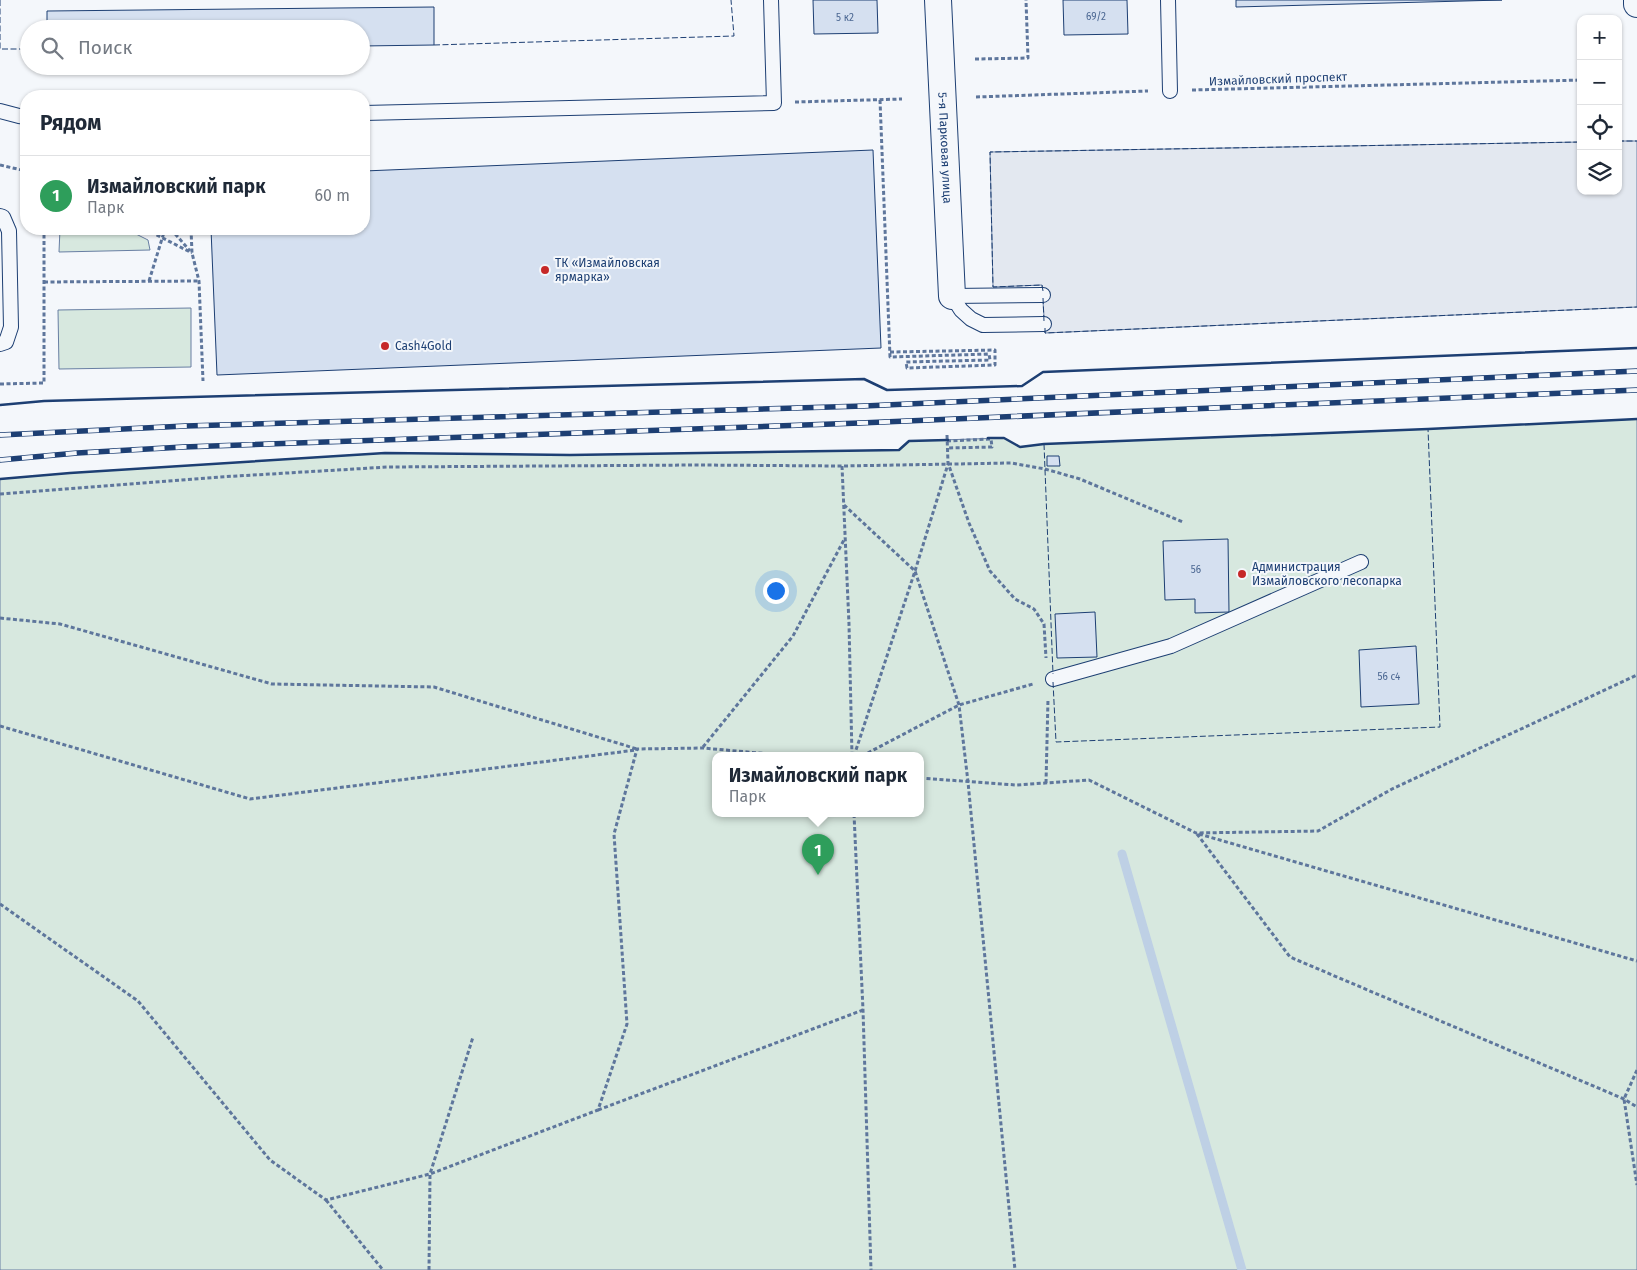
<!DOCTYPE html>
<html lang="ru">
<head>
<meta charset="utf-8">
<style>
	:root { --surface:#fff; --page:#f2f2f3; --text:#1f2937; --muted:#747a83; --line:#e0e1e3; --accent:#d93025 }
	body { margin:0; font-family:"Fira Sans",sans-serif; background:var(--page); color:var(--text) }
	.controls { position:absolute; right:15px; top:15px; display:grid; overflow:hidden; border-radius:10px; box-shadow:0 1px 4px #0004 }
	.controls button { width:45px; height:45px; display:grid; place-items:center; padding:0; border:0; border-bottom:1px solid var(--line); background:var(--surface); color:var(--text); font:25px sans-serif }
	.you { position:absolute; left:775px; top:590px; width:18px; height:18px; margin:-12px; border:4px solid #fff; border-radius:50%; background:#1a73e8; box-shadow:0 0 0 8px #1a73e833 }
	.badge { display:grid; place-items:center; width:32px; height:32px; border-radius:50%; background:var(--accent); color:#fff; font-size:16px; font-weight:700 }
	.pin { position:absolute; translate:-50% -41px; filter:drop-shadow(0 1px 2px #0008) }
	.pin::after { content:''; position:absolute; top:26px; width:18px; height:15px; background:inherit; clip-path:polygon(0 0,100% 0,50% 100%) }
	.popup { position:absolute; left:712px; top:752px; width:212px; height:65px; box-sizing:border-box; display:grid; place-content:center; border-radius:10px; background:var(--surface); filter:drop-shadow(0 1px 4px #0005); font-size:16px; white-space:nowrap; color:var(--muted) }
	.popup b { font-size:19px; color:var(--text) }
	.popup::after { content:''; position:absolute; left:50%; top:100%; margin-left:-10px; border:10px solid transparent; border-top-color:var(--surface) }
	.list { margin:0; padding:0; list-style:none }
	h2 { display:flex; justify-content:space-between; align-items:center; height:65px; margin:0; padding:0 20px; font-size:21px }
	h2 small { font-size:16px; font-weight:400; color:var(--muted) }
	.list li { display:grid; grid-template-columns:32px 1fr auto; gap:15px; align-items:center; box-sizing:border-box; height:80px; padding:0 20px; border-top:1px solid var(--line) }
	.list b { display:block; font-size:19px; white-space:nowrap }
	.list p { margin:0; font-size:16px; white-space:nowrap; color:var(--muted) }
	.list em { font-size:16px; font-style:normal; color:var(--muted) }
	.icon { flex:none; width:28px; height:28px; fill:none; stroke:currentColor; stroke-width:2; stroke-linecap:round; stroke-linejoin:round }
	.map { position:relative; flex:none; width:1637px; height:1270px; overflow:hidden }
	.search { position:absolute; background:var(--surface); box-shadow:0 1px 4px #0004; left:20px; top:20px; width:350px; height:55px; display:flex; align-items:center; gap:12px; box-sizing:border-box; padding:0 18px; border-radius:28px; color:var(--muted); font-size:19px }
	.panel { position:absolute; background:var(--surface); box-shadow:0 1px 4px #0004; left:20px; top:90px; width:350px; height:145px; border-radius:20px }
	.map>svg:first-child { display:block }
	.green { fill:#d7e8df; stroke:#687fa3; fill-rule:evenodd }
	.parking { fill:#e3e8f0; stroke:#687fa3 }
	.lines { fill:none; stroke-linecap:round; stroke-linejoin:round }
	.stream { stroke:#bed0e5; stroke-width:9 }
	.building { fill:#d5e0f0; stroke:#1d3f73 }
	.service-casing { stroke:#1d3f73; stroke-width:16 }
	.minor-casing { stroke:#1d3f73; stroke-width:28 }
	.path { stroke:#5e769c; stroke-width:3; stroke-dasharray:4 2.5; stroke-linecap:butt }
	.service { stroke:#f4f7fb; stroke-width:14 }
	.minor { stroke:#f4f7fb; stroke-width:26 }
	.rail-casing { stroke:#1d3f73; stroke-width:5.5 }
	.rail { stroke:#f4f7fb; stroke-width:4; stroke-dasharray:11; stroke-linecap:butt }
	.fence { stroke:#1d3f73; stroke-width:1; stroke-dasharray:6 2.5; stroke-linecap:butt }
	.wall { stroke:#1d3f73; stroke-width:2.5 }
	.poi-dot { fill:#c62828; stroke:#f4f7fb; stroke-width:2 }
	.labels { text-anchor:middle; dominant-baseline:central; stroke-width:4; stroke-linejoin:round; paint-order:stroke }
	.number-label { font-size:10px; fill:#4b6792 }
	.street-label { font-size:12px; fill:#1d3f73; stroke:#f4f7fb }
	.poi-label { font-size:12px; fill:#1d3f73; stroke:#f4f7fb; text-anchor:start }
</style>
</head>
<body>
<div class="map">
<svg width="1637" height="1270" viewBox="0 0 1637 1270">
	<rect width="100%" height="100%" fill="#f4f7fb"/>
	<g class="green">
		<path d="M60,229H126L148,240L150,250L59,252Z"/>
		<path d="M191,308V367L59,369L58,310Z"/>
		<path d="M1637,419V1270H0V479L70,473L385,453L570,455L898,450L909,441L1004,438L1020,447L1044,444L1428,429ZM716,756H920V814H716Z"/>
	</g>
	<path class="parking" d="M1618,141H1637V307L1045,333L1042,285L993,287L990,152L1581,142V191H1618Z"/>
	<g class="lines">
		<path class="stream" d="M1122,854L1242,1270"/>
	</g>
	<g class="building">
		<path d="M813,0H877L878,33L814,34Z"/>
		<path d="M1063,0H1127L1128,34L1064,35Z"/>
		<path d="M1236,0H1502L1236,7Z"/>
		<path d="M434,7V45L361,46V29H47V11Z"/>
		<path d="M873,150L881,348L217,375L211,229H364V171Z"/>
		<path d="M1047,456H1059L1060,466H1047Z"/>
		<path d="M1228,539L1229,612L1195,613V599L1165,600L1163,541Z"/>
		<path d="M1095,612L1097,657L1057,658L1055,614Z"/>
		<path d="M1416,646L1419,704L1361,707L1359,650Z"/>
	</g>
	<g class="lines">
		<g class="service-casing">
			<g id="service">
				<path d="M1168,0L1170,91"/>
				<path d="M0,111L19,116L26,117"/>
				<path d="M364,113L774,103L771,0"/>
				<path d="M0,216L3,217L9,231L11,327L6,342L0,344"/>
				<path d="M952,296L961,310L971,319L983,325L1044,324"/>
				<path d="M952,296L1043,295"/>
				<path d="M1053,679L1171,646L1361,562"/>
			</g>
		</g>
		<g class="minor-casing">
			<g id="minor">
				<path id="s1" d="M938,0L952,296"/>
				<path d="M1637,0V4"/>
			</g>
		</g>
		<g class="path">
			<path d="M975,59L1028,58L1026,0"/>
			<path d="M1192,90L1581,80"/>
			<path d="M976,97L1148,91"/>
			<path d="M880,100L890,357L989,354L990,360L906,362L907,368L995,365V350L890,352"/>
			<path d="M795,102L902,99"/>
			<path d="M0,165L26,171"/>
			<path d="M145,229L192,253"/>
			<path d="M171,229L190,251"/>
			<path d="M191,229L192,253L199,281L203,381"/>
			<path d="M149,281L165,229"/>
			<path d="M44,282L199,281"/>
			<path d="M0,384L44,383V229"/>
			<path d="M947,435L948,463L969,523L990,571L1015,599L1034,609L1044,624L1046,658"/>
			<path d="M947,441L991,439L992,447L947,448"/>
			<path d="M842,466L849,624L852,756"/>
			<path d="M0,494L220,477L388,467L698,465L842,466L1011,463L1045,469L1080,479L1183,522"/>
			<path d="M844,505L915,571L959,705L968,782L1015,1270"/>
			<path d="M0,618L60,624L272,684L434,687L637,749"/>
			<path d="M0,726L250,799L636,750"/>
			<path d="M703,747L793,636L845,538"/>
			<path d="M854,756L915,571L948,464"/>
			<path d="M862,756L959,705L1033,684"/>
			<path d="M920,778L1016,785L1089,780L1196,833L1318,831L1392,789L1637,675"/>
			<path d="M1046,783L1048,699"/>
			<path d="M854,814L863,1010L871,1270"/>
			<path d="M1197,834L1290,957L1624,1099L1637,1107"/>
			<path d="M1199,834L1637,961"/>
			<path d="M0,904L138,1001L270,1160L326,1200L430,1174L598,1110L627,1024L614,834L637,749L703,748L792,756"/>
			<path d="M1637,1070L1624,1099L1637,1185"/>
			<path d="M598,1110L863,1010"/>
			<path d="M326,1200L383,1270"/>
			<path d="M429,1270L430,1174L473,1037"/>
		</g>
		<use href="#service" class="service"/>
		<use href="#minor" class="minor"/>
		<g class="rail-casing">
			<g id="rail">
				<path d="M0,435L185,426L864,406L1637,371"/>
				<path d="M0,460L77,453L183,447L860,423L1637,390"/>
			</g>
		</g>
		<use href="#rail" class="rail"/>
		<g class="fence">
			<path d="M0,0V49H29"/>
			<path d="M434,45L734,36L731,0"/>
			<path d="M1618,141H1637"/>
			<path d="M1043,291L1042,285L993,287L990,152L1581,142"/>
			<path d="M1043,298L1044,321"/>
			<path d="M1045,328V333L1637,307"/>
			<path d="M1044,444L1053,674"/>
			<path d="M1053,682L1056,742L1440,727L1428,429"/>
		</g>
		<g class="wall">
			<path d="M0,405L44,401L864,379L887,390L1022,386L1043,372L1637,348"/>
			<path d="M988,438H1004L1020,447L1044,444L1428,429L1637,419"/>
			<path d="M0,479L70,473L385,453L570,455L899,450L909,441L948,440"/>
		</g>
	</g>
	<g class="poi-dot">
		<circle cx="545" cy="270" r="5"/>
		<circle cx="385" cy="346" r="5"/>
		<circle cx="1242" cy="574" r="5"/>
	</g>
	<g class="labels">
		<g class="number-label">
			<text x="1096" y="17">69/2</text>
			<text x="845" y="18">5 к2</text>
			<text x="1196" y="570">56</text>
			<text x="1389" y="677">56 с4</text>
		</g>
		<g class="street-label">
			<text transform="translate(1278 79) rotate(-2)">Измайловский проспект</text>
			<text stroke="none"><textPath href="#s1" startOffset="148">5-я Парковая улица</textPath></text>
		</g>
		<g class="poi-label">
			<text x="555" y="263">ТК «Измайловская<tspan x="555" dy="14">ярмарка»</tspan></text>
			<text x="395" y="346">Cash4Gold</text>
			<text x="1252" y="567">Администрация<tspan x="1252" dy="14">Измайловского лесопарка</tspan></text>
		</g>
	</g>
</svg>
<div class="controls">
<button>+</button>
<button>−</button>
<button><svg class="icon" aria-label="locate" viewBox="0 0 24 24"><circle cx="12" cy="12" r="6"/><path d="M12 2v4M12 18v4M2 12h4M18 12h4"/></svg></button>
<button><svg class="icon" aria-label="layers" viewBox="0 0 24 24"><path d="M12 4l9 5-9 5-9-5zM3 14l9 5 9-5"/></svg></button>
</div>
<div class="you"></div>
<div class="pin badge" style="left:818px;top:875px;background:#2e9e5b">1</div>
<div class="popup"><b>Измайловский парк</b>Парк</div>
<div class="search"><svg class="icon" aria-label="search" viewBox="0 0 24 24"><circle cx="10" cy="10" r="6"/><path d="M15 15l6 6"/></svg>Поиск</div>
<section class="panel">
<h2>Рядом<small></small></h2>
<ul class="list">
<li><span class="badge" style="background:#2e9e5b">1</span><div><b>Измайловский парк</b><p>Парк</p></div><em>60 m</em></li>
</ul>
</section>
</div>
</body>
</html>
